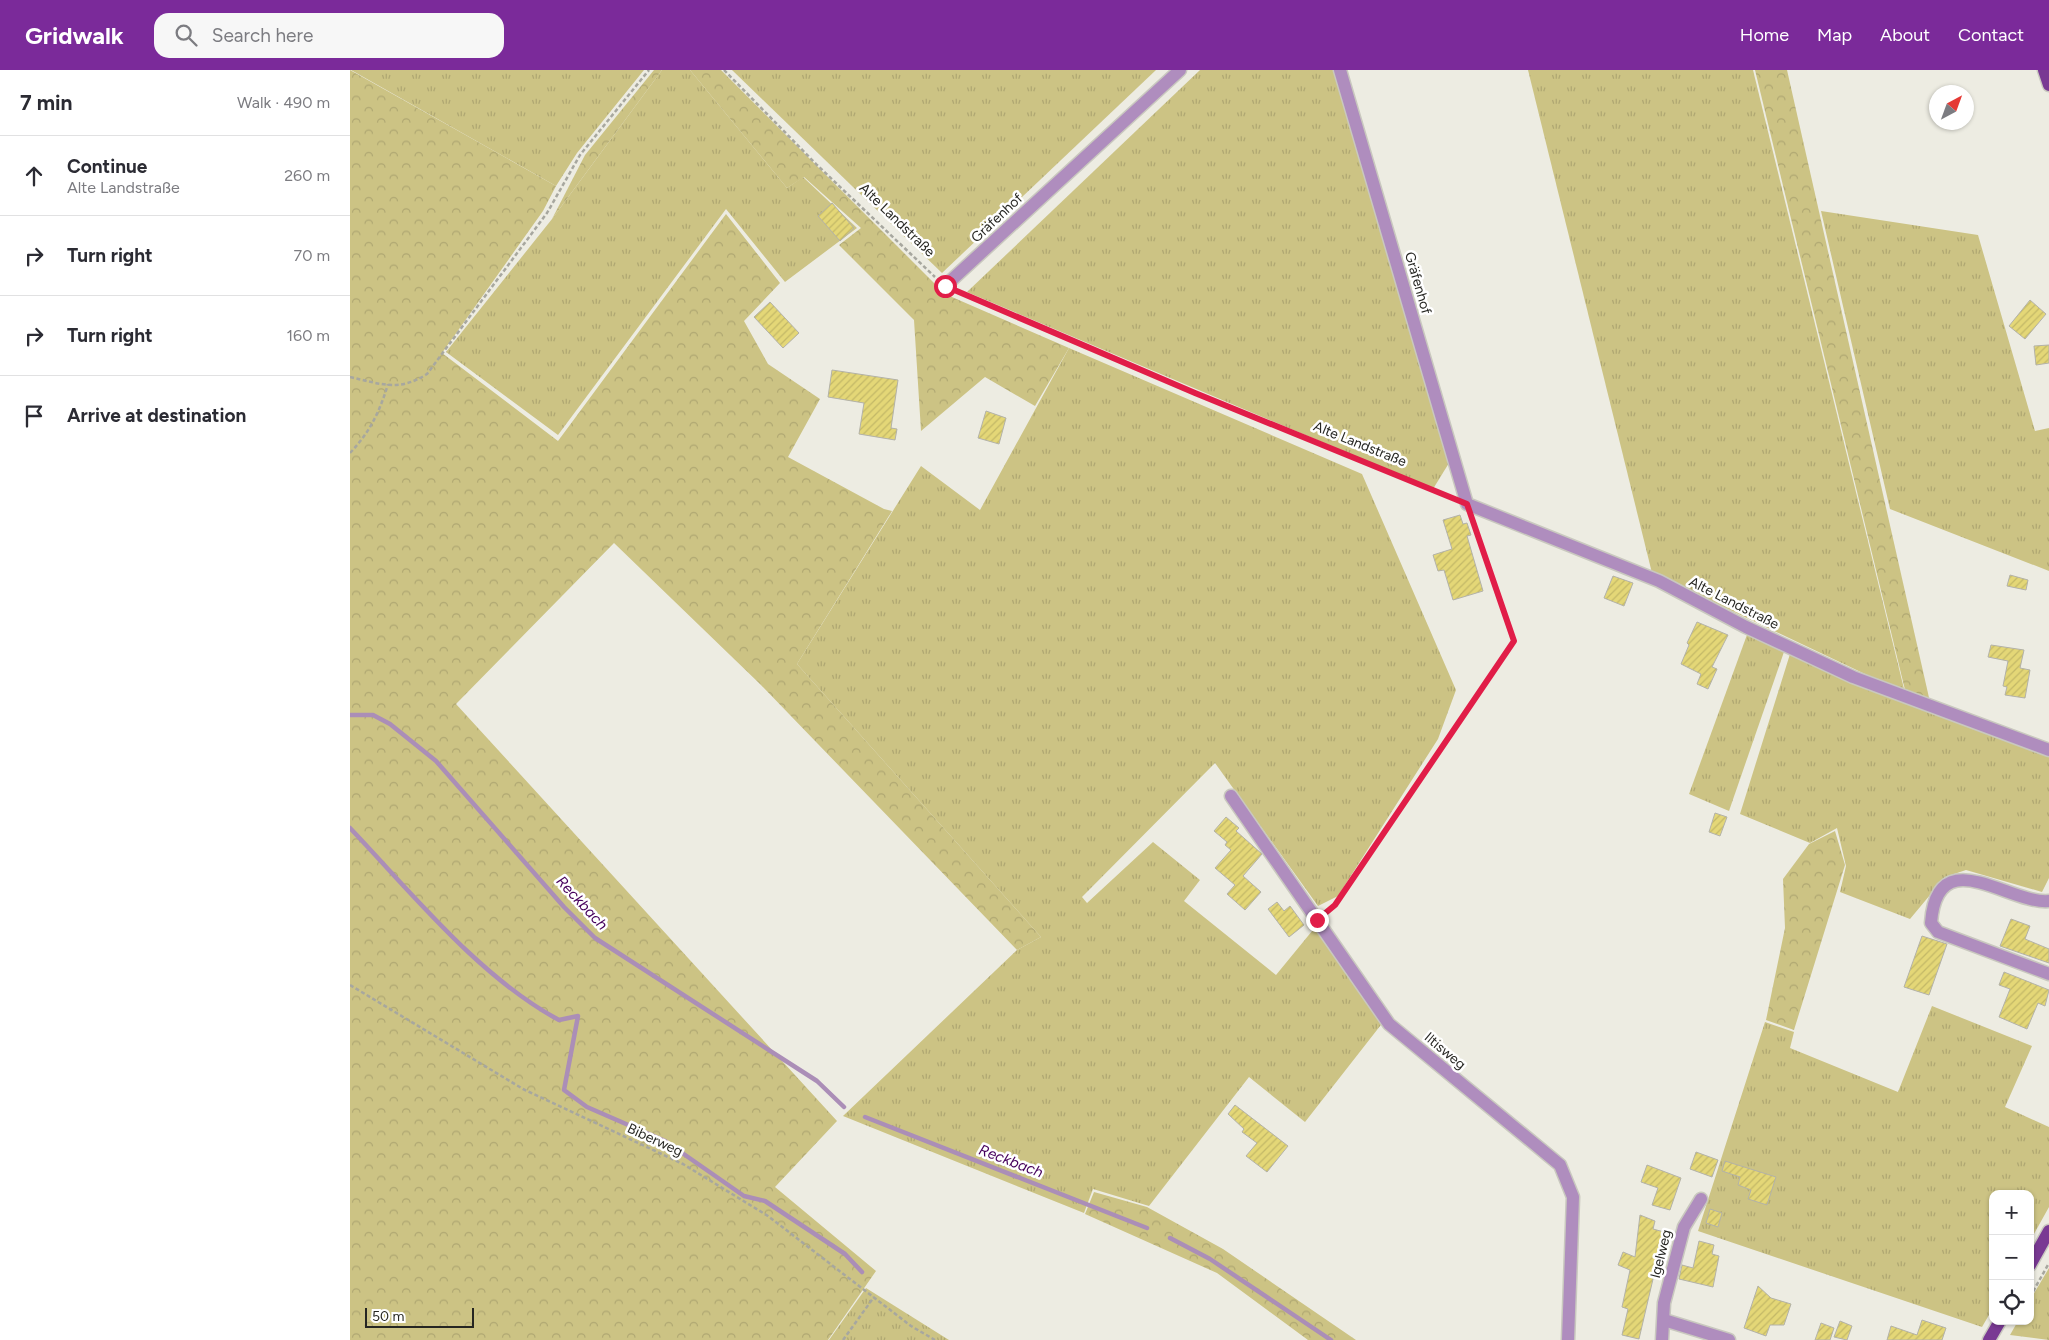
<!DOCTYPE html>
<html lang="en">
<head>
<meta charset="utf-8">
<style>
	:root { --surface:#fff; --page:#f7f7f7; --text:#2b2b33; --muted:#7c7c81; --line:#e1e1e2; --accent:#7b2a9a }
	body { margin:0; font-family:Figtree,sans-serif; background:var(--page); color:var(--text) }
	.controls { position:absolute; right:15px; bottom:15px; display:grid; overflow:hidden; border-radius:10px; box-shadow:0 1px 4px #0004 }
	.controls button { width:45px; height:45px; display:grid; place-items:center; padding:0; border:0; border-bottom:1px solid var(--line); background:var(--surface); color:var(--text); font:25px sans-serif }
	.compass { position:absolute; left:1579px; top:15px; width:45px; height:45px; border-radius:50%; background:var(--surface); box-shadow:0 1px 4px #0004; rotate:41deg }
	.scale { position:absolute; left:15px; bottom:12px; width:109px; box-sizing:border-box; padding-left:5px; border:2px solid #262622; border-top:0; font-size:14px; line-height:18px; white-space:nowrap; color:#262622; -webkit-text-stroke:4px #fff; paint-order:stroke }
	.stop { position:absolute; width:15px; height:15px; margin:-11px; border:4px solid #e11d48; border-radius:50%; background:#fff }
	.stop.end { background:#e11d48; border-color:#fff; box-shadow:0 1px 5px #0008 }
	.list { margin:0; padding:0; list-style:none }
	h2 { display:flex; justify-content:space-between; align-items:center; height:65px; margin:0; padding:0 20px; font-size:21px }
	h2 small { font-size:16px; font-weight:400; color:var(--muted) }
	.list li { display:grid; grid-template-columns:32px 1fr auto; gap:15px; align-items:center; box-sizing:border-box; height:80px; padding:0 20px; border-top:1px solid var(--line) }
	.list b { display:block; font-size:19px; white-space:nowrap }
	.list p { margin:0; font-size:16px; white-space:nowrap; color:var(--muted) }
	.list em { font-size:16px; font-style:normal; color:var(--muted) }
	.icon { flex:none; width:28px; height:28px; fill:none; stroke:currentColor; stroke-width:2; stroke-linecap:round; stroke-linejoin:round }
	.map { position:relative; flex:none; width:1699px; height:1270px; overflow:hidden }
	header { display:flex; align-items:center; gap:30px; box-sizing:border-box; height:70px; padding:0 25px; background:var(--accent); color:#fff }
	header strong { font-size:24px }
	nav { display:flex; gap:28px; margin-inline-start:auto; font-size:18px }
	.search { width:350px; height:45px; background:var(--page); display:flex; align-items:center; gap:12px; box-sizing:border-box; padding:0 18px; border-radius:15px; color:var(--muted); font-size:19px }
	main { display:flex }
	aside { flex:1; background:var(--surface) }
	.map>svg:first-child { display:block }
	.grass { fill:url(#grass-tufts) }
	.forest { fill:url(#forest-crowns) }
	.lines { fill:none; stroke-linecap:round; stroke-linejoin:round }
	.stream { stroke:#ab8eb7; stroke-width:4.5 }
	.building { fill:url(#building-hatch); stroke:#b3b2a8 }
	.minor-casing { stroke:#c9c8bf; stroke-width:15 }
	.major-casing { stroke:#c9c8bf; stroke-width:15 }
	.path { stroke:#a7a79f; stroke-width:2.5; stroke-dasharray:4 2.5; stroke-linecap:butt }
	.minor { stroke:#af8dbe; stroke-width:12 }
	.major { stroke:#793993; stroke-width:12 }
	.route { stroke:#e11d48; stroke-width:6 }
	.labels { text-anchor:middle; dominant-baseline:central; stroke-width:5; stroke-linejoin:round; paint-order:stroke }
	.street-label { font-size:14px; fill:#262622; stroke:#fff }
	.water-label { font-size:15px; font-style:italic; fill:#46005c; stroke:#fff }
</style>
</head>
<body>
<header>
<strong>Gridwalk</strong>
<div class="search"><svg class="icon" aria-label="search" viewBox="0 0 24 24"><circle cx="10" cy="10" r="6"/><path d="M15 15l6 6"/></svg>Search here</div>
<nav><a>Home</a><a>Map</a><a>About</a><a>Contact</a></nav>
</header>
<main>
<aside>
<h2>7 min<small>Walk · 490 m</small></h2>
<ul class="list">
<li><svg class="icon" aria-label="ahead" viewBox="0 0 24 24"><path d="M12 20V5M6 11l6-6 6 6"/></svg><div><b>Continue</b><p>Alte Landstraße</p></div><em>260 m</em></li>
<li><svg class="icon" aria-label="right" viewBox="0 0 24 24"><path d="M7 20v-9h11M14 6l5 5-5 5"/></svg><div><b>Turn right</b></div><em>70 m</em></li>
<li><svg class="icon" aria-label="right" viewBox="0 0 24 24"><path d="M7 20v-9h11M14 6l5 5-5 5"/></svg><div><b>Turn right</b></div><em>160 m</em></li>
<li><svg class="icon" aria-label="arrive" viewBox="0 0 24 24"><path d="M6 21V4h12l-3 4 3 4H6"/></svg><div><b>Arrive at destination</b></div></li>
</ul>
</aside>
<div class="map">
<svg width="1699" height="1270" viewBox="0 0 1699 1270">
	<defs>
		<pattern id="grass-tufts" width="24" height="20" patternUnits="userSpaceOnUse" patternTransform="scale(1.25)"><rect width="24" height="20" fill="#ccc384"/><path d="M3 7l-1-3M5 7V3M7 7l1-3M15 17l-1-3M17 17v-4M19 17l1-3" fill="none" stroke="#afa772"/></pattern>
		<pattern id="forest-crowns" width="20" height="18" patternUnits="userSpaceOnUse" patternTransform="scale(1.25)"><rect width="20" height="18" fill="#ccc384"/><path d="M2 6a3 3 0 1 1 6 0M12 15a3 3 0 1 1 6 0" fill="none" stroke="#afa772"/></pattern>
		<pattern id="building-hatch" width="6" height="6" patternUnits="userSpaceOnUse" patternTransform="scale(1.25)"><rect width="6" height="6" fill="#e4d777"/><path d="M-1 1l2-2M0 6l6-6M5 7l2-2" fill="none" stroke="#c3b867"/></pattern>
	</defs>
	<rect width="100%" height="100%" fill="#edece2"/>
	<g class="grass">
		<path d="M1,0H294L227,83L206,116Z"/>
		<path d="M312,0H340L437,118L453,107L507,158L435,212L376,139L208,365L96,282L202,149Z"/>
		<path d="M382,0H806L592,203Z"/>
		<path d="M850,0H984L1099,393L1083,419L617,222Z"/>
		<path d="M1178,0H1403L1555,623L1302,503Z"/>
		<path d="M1471,141L1628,165L1685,361L1699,358V501L1540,439Z"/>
		<path d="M719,278L1012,404L1106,620L1088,669L988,826L968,836L865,693L732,827L737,833L803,772L850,810L834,831L926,905L967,855L1034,951L955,1052L899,1007L799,1136L743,1119L734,1143L493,1046L667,880L691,867L447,594L571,396L630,440Z"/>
		<path d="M1398,562L1435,579L1379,741L1339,724Z"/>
		<path d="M1440,584L1699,684V808L1692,822L1616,800L1595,807L1560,849L1490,822L1496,796L1487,758L1460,773L1390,744Z"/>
		<path d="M1582,936L1682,976L1655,1037L1699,1057V1137L1680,1171V1124H1643V1238L1632,1257L1348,1161L1415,952L1444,962L1440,978L1548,1022Z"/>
		<path d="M1699,1198V1270L1660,1265L1668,1251H1680V1230Z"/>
		<path d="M516,1218L599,1270H479Z"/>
	</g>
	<g class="forest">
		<path d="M0,0L206,116L193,141L92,283L208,371L376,144L430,213L394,251L418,294L470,329L438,387L534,439L542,441L447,594L691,867L667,880L410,614L264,473L106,634L487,1051L425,1117L526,1201L478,1270H0Z"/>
		<path d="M304,0H312L202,149L235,85Z"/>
		<path d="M340,0H371L595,224L719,278L685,336L635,307L571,361L564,250L489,175L511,158L454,107L437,118Z"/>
		<path d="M1405,0H1437L1580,632L1556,624Z"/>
		<path d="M1485,761L1495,795L1444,960L1416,950L1435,858L1433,809L1459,774Z"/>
		<path d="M744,1122L797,1137L873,1179L1006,1270H958L867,1203L735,1144Z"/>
	</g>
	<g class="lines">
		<g class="stream">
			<path d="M0,645H23L40,654L86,691L214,837L245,868L453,1002L467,1011L494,1037"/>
			<path d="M0,758C62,823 129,907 209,950L228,946L214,1020L237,1037L315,1071L394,1126L415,1131L495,1184L512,1202"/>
			<path d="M515,1047L797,1158"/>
			<path d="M820,1168L860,1189L981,1270"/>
		</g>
	</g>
	<g class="building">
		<path d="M482,133L504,158L490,171L468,146Z"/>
		<path d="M1680,230L1696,244L1675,269L1659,256Z"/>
		<path d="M420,232L449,263L433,278L404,247Z"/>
		<path d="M1699,275V293L1686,295L1684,276Z"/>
		<path d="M482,300L548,310L541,358L547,359L545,370L509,364L514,333L478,327Z"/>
		<path d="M636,341L656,348L649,374L628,368Z"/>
		<path d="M1110,445L1113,454L1117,453L1121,465L1117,466L1133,521L1103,530L1094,500L1088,501L1083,485L1102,479L1093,450Z"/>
		<path d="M1660,505L1678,510L1676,520L1657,516Z"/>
		<path d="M1263,506L1283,513L1274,536L1254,528Z"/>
		<path d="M1347,552L1378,565L1362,597L1367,599L1358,619L1347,614L1351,604L1331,594L1339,575L1337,573Z"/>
		<path d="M1641,575L1674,580L1670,598L1680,600L1675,628L1655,625L1657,617L1653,616L1658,591L1638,587Z"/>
		<path d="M1365,743L1377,747L1370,766L1359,762Z"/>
		<path d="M876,747L889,758L886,761L912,784L893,806L911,822L895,840L877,824L885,815L865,798L881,780L875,775L877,772L864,761Z"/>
		<path d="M927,832L934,841L940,836L954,855L939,867L918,839Z"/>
		<path d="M1661,849L1680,856L1675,869L1699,879V893L1650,876Z"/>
		<path d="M1572,866L1597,874L1579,925L1554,917Z"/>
		<path d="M1654,902L1699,920L1695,936L1688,933L1677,959L1649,947L1660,919L1649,915Z"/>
		<path d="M885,1035L938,1076L917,1102L896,1086L907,1073L892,1062L894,1059L878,1044Z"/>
		<path d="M1346,1082L1368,1090L1362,1107L1340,1099Z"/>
		<path d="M1375,1091L1426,1107L1417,1135L1398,1129L1401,1120L1388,1115L1390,1107L1372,1101Z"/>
		<path d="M1297,1095L1331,1108L1320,1140L1302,1135L1308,1118L1291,1112Z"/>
		<path d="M1360,1139L1372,1143L1368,1157L1356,1153Z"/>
		<path d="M1290,1145L1305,1151L1303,1159L1314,1162L1289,1269L1272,1265L1278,1239L1272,1237L1280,1200L1268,1195L1273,1182L1285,1187Z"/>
		<path d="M1349,1171L1364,1175L1362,1184L1369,1186L1363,1217L1329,1209L1332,1195L1343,1198Z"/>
		<path d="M1408,1216L1421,1228L1441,1234L1434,1255H1420L1416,1266L1394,1258Z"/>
		<path d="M1572,1250L1596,1258L1592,1270H1537L1541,1256L1567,1265Z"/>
		<path d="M1490,1251L1502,1256L1497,1270L1484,1267Z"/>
		<path d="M1471,1253L1484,1258L1480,1270H1465Z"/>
	</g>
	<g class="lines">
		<g class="minor-casing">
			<g id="minor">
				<path d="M990,0L1117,434L1309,511L1396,557L1503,607L1699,680"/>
				<path d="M595,216L830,0"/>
				<path d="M881,726L1039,954L1210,1095L1223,1127L1218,1270"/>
				<path d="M1699,831C1660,835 1587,769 1581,853L1588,862L1699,904"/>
				<path d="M1314,1250L1379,1270"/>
				<path d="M1312,1270L1314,1233L1334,1157L1351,1129"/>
			</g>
		</g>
		<g class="major-casing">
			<g id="major">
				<path d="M1694,0L1699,15"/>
				<path d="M1680,1195L1699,1161"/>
				<path d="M1639,1270L1650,1251"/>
			</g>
		</g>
		<g class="path">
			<path d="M374,0L467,95L585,207"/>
			<path d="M608,222L845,323L1102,428"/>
			<path d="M0,307C31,314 49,322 77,304L197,143L230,85L299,0"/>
			<path d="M0,383C20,362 30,341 38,314"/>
			<path d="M978,841L985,835L1164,571L1123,450"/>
			<path d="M0,915L173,1019L333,1094L418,1146L561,1256L585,1270"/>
			<path d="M1680,1227L1699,1193"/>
			<path d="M493,1270L524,1227"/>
		</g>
		<use href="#minor" class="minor"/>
		<use href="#major" class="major"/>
	</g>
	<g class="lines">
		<path class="route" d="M595,216L845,323L1117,434L1164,571L985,835L967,850"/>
	</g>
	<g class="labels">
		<g class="street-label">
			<text transform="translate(647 148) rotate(-43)">Gräfenhof</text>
			<text transform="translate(547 150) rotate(44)">Alte Landstraße</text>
			<text transform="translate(1068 213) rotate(74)">Gräfenhof</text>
			<text transform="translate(1010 374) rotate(22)">Alte Landstraße</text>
			<text transform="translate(1384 533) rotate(27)">Alte Landstraße</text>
			<text transform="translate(1095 981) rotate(40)">Iltisweg</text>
			<text transform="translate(305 1070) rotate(25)">Biberweg</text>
			<text transform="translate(1311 1184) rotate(-76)">Igelweg</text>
		</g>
		<g class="water-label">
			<text transform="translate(232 833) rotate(47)">Reckbach</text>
			<text transform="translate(661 1091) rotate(21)">Reckbach</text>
		</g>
	</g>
</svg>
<div class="controls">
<button>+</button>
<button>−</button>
<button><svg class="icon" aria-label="locate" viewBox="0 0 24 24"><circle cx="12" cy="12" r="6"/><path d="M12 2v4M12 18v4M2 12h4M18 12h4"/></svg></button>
</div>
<svg class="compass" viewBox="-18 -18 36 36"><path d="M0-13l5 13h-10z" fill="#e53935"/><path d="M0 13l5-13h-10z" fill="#7c7c81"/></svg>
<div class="scale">50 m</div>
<div class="stop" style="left:595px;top:216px"></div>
<div class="stop end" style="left:967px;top:850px"></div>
</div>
</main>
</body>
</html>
